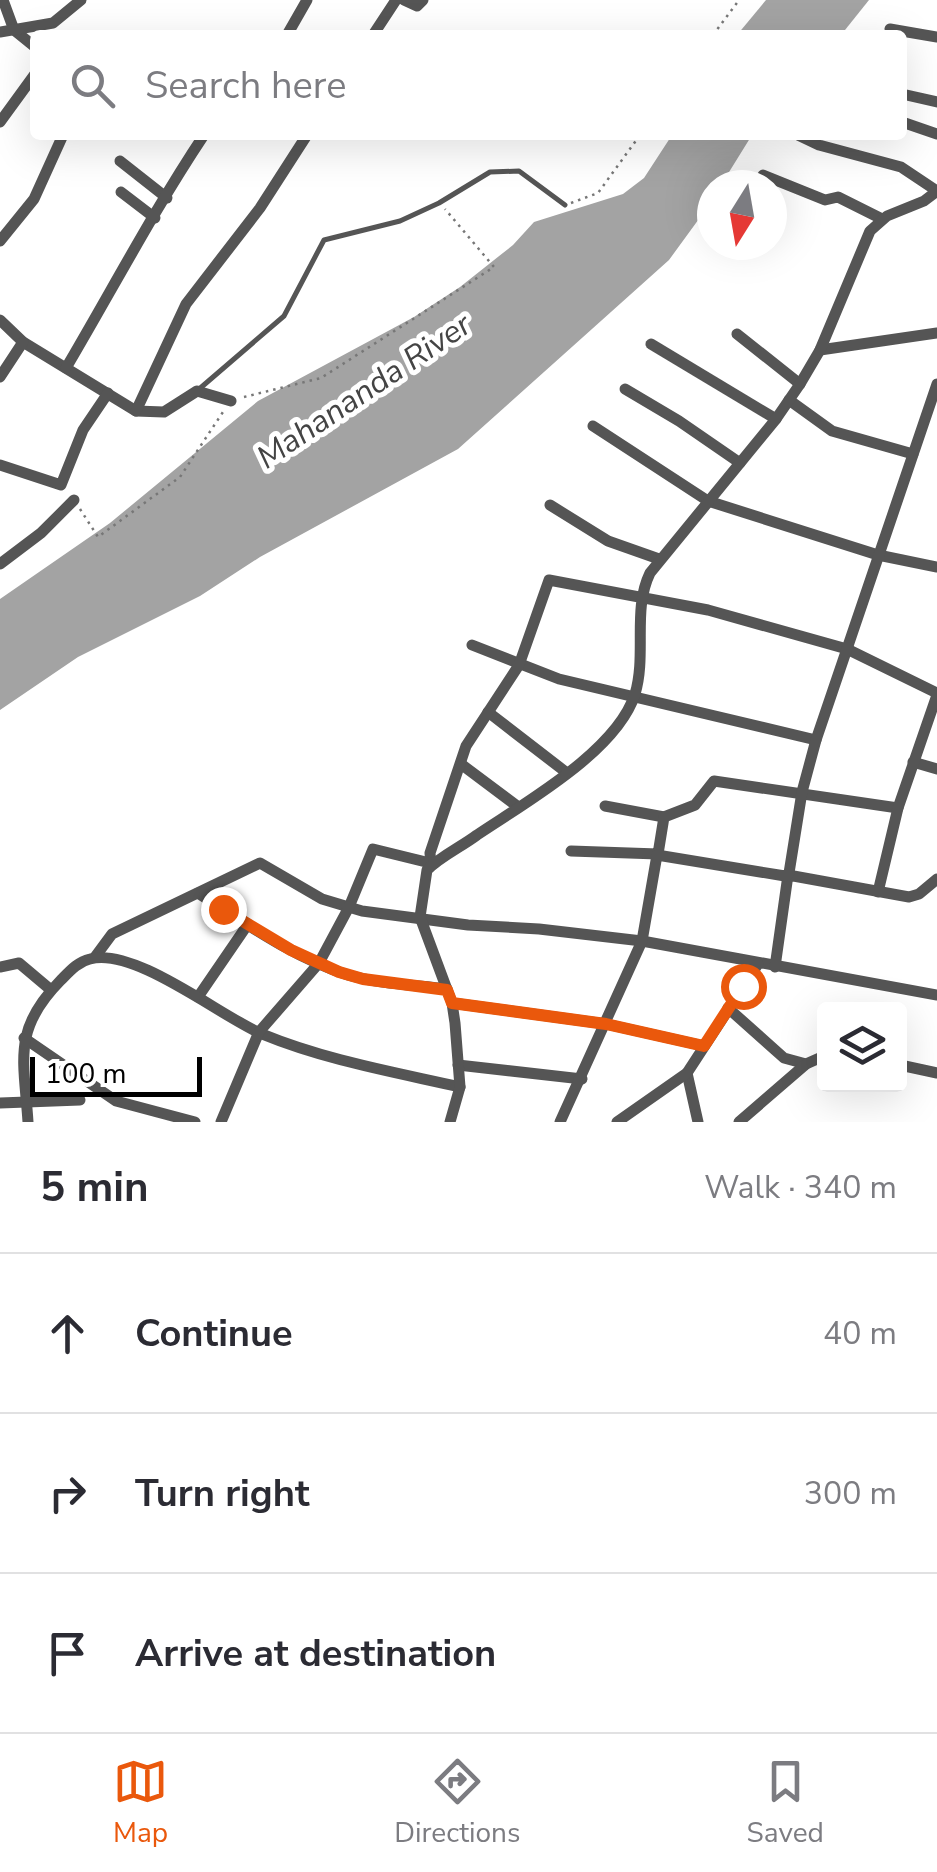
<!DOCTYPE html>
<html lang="en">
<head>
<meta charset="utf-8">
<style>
	:root { --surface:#fff; --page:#f2f2f3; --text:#2b2b33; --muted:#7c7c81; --line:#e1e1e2; --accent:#ea580c }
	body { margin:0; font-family:"Nunito Sans",sans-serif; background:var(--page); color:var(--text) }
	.controls { position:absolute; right:30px; bottom:30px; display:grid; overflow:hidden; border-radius:10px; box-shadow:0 10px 40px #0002 }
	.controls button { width:90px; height:90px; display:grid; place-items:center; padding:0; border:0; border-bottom:2px solid var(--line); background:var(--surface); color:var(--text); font:50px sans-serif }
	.compass { position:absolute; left:697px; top:170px; width:90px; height:90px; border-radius:50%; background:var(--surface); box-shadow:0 10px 40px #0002; rotate:191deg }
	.scale { position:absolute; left:30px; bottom:25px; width:172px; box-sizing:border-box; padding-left:10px; border:5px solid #000; border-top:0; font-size:28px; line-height:35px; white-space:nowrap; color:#000; -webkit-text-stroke:8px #fff; paint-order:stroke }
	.stop { position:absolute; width:30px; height:30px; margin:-22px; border:8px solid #ea580c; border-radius:50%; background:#fff }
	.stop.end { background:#ea580c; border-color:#fff; box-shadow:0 2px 10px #0008 }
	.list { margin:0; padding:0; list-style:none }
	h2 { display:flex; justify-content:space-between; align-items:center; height:130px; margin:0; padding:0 40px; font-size:42px }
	h2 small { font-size:32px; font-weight:400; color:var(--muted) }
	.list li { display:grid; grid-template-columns:65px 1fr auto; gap:30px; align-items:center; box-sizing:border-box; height:160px; padding:0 40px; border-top:2px solid var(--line) }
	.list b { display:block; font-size:38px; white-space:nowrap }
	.list em { font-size:32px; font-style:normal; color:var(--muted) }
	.icon { flex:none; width:55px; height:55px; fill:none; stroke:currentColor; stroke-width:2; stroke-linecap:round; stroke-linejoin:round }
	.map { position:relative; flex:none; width:937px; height:1122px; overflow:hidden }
	.search { position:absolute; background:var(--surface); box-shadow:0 10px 40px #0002; left:30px; right:30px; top:30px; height:110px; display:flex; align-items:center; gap:25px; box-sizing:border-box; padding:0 35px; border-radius:10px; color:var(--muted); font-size:38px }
	.sheet { height:610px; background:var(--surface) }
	nav { display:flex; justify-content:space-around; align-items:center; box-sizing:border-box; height:140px; border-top:2px solid var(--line); background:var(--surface); font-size:28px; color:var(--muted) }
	nav a { display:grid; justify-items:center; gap:5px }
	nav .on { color:var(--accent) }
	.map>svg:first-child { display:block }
	.water { fill:#a3a3a3 }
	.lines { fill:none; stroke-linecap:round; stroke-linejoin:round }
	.path { stroke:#777; stroke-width:2.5; stroke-dasharray:2.5 5; stroke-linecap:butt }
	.lane { stroke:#555; stroke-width:5 }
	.street { stroke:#555; stroke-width:11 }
	.route { stroke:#ea580c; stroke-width:12 }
	.labels { text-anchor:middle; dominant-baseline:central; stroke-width:10; stroke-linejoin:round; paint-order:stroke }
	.water-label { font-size:32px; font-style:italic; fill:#444; stroke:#fff }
</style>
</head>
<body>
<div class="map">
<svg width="937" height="1122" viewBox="0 0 937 1122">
	<rect width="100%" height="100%" fill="#fff"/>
	<g class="water">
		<path d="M766,0H869L841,35H737Z"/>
		<path d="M672,135H752L721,185H712V201L669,260L458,449L260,557L200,596L78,657L0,710V599L110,523L258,401L414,317L460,287L513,245L534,222L623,194L644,178Z"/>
	</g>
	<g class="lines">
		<g class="path">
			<path d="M713,35L739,0"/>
			<path d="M571,203L598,193L640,135"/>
			<path d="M244,397L321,378L494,267L445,209"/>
			<path d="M80,509L98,537L180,477L223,412"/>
		</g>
		<path class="lane" d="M198,390L284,316L324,240L400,221L439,203L490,172L519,171L565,205"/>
		<g class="street">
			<path d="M3,0L14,30L35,47"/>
			<path d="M404,0L417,6L423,0"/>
			<path d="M890,29L937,37"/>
			<path d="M0,32L53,23L81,0"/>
			<path d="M287,35L307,0"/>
			<path d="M373,35L396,0"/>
			<path d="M902,94L937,102"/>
			<path d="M0,122L35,74"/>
			<path d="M902,122L937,134"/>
			<path d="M798,135L819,145L901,167L937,191"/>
			<path d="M120,161L167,198"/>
			<path d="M763,175L825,200L838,197L882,219"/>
			<path d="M121,192L155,218"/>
			<path d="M0,241L34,199L63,135"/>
			<path d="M0,320L23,342L136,411L164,412L197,391L231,401"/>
			<path d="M737,334L800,384"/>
			<path d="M651,344L776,419"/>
			<path d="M820,350L937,333"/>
			<path d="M66,368C112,290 154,210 204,135"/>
			<path d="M0,377L23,342"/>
			<path d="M625,389L679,421L740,463"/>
			<path d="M789,400L832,431L913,454"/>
			<path d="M136,411L186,304L260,208L307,135"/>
			<path d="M593,426L708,501L878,555L937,567"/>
			<path d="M0,465L61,485L83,430L108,393"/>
			<path d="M550,505L608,541L659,559"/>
			<path d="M0,564L41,533L74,500"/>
			<path d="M472,645L559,679L816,740"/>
			<path d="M488,712L567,773"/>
			<path d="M913,762L937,769"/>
			<path d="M461,764L517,806"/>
			<path d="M605,806L664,817"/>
			<path d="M571,851L658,854L664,817L695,805L714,781L898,808"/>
			<path d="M431,865L430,853L466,746L519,665L549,580L708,610L847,649L937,693"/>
			<path d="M878,892L898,808L937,695"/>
			<path d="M198,893C245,923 294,958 348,975C379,984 415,985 447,989"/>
			<path d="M95,957L112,934L260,863L322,899L362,911L468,925L539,929L642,941L937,995"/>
			<path d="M0,967L19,963L51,990"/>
			<path d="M775,967L788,875L909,897L919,894L937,879"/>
			<path d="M198,997L248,924"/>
			<path d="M452,1003L606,1024L704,1046"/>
			<path d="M728,1008L784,1058L806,1064"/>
			<path d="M24,1038L116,1101L195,1122"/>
			<path d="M458,1065L582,1079"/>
			<path d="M900,1065L937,1073"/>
			<path d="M687,1073L698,1122"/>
			<path d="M0,1103L80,1100"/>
			<path d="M28,1122C24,1060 12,1030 60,981C69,972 77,962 90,959C135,947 220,1016 262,1034C325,1060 394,1072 460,1087"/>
			<path d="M221,1122L259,1032L319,963L349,907L373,849L430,863"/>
			<path d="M450,1122L460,1087L455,1023L452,1003L420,917L427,870C441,856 461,847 477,835C526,802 617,751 635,694C647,654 632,610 650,573L776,419L800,384L820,350L870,231L887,216L924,201L937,191"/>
			<path d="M560,1122L642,941L657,855L785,876L789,873L802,792L816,740L937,384"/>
			<path d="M617,1122L687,1073L758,964"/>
			<path d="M739,1122L806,1064L824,1056"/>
		</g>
	</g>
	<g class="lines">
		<path class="route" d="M223,909L291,950L339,972L363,979L447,990L452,1003L606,1024L704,1046L743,986"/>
	</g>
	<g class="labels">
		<g class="water-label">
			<text transform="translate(364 391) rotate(-34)">Mahananda River</text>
		</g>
	</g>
</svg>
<div class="controls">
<button><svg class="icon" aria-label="layers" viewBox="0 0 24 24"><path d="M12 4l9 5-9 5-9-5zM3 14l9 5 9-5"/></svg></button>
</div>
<svg class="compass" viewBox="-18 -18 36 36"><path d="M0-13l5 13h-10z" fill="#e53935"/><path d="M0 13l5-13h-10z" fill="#7c7c81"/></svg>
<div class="scale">100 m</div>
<div class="stop" style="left:743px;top:986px"></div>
<div class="stop end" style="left:223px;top:909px"></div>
<div class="search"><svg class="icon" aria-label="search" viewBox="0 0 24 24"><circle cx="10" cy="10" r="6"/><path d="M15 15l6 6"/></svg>Search here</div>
</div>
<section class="sheet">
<h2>5 min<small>Walk · 340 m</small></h2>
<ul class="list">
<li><svg class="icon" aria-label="ahead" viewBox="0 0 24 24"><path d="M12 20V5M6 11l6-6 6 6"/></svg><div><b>Continue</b></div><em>40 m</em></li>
<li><svg class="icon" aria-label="right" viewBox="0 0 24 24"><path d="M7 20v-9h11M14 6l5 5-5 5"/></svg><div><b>Turn right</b></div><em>300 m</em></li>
<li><svg class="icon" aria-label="arrive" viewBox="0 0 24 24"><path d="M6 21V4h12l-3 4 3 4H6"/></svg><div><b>Arrive at destination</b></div></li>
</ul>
</section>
<nav>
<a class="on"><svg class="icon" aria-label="map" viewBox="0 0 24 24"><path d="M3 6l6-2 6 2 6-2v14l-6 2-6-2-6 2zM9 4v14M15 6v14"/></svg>Map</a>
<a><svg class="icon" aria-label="directions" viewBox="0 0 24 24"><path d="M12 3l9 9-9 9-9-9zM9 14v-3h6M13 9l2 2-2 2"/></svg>Directions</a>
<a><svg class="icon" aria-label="saved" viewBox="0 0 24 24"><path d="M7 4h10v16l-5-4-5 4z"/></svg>Saved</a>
</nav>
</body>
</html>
